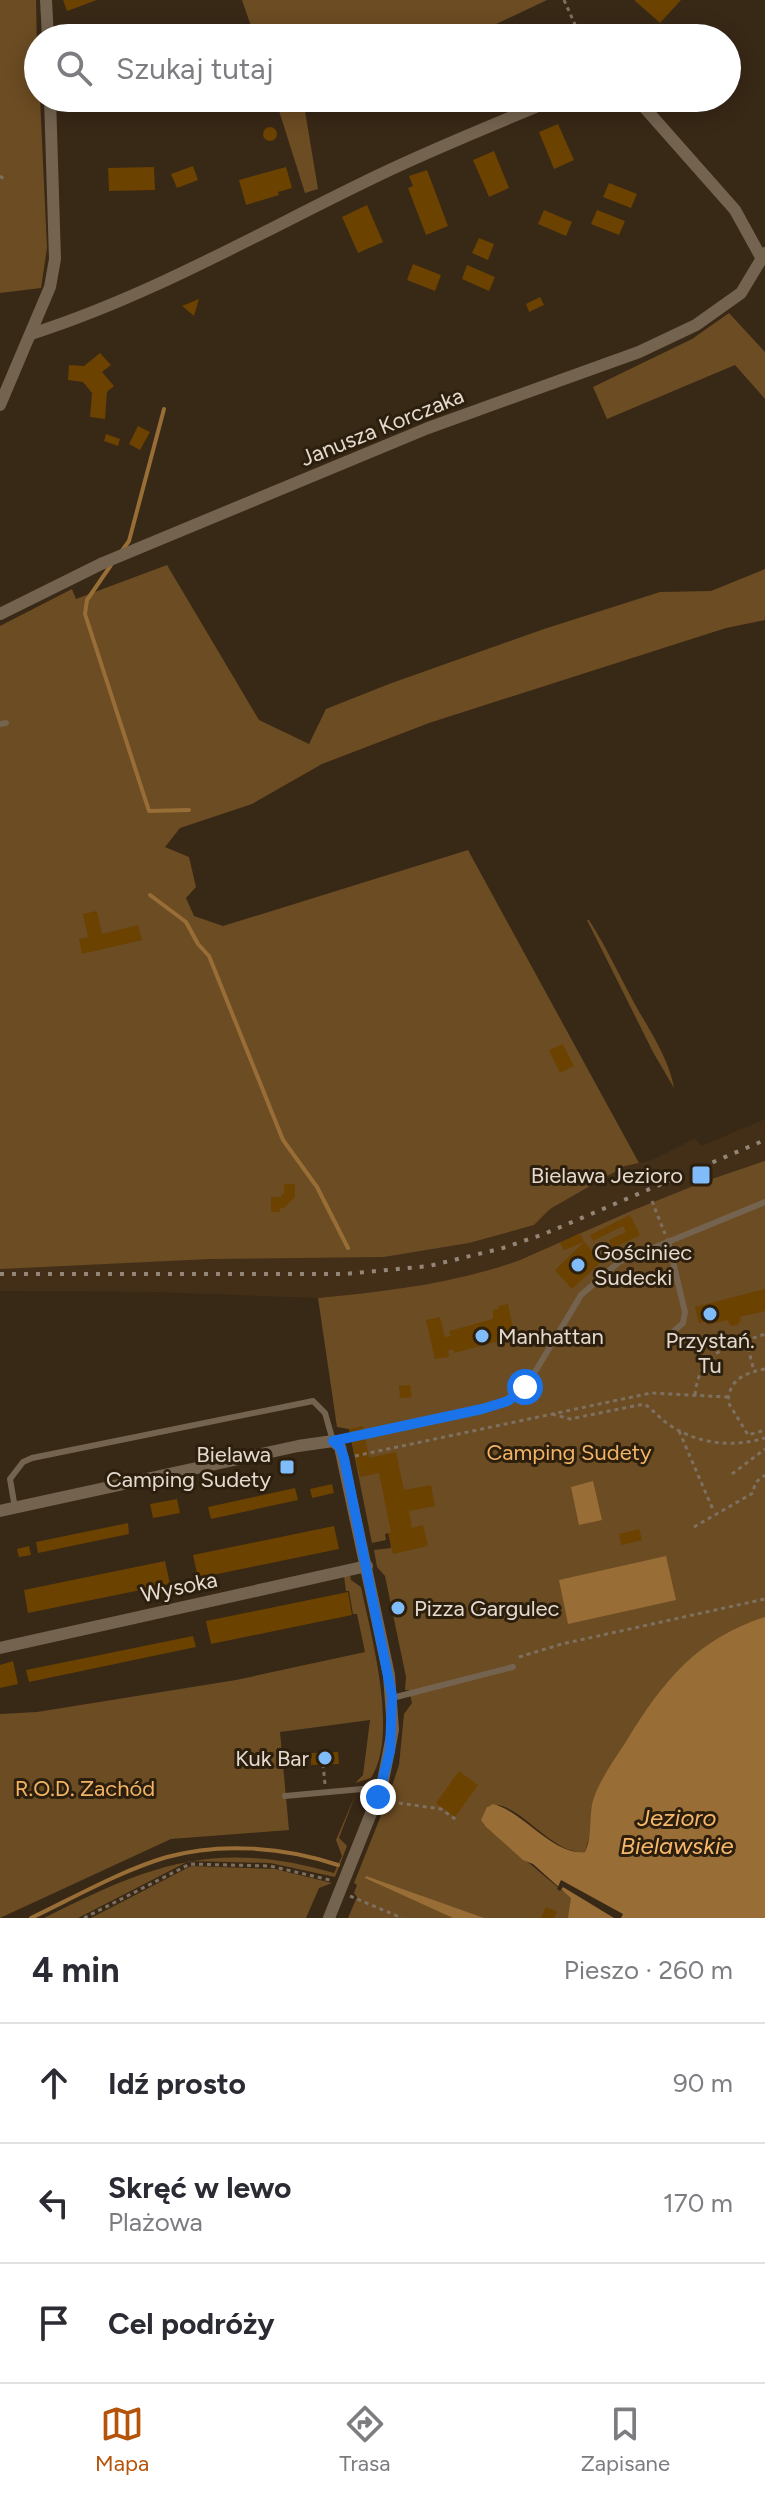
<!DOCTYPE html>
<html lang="pl">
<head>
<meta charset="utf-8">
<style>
	:root { --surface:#fff; --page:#f2f2f3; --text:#2b2b33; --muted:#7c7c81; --line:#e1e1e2; --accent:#b45309 }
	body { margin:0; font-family:Figtree,sans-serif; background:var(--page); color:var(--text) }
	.stop { position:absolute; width:24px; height:24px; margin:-18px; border:6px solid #1a73e8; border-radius:50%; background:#fff }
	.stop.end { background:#1a73e8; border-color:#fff; box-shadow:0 2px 8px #0008 }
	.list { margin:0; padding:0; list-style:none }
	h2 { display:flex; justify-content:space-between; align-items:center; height:104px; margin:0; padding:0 32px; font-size:34px }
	h2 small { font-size:26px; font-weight:400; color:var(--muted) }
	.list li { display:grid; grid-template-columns:52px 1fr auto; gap:24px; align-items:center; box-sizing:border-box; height:120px; padding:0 32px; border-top:2px solid var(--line) }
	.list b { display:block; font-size:30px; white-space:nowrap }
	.list p { margin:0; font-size:26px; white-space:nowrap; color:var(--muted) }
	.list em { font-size:26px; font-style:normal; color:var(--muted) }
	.icon { flex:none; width:44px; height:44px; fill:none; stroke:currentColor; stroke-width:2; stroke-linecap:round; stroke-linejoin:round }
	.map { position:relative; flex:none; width:765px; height:1918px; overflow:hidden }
	.search { position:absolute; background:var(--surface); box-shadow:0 4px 20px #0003; left:24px; right:24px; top:24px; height:88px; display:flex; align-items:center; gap:20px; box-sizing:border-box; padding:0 28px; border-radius:44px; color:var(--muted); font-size:30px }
	.sheet { height:464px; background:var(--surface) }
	nav { display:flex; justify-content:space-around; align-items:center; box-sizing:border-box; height:112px; border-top:2px solid var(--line); background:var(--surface); font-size:22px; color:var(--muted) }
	nav a { display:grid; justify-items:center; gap:4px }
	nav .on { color:var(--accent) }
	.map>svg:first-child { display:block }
	.built { fill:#432f17 }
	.green { fill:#6c4c23 }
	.water { fill:#986d36 }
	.pier { fill:#382816 }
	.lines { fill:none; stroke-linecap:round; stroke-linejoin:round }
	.stream { stroke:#986d36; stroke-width:4 }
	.building { fill:#6b4200 }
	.path { stroke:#7e7061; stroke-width:3; stroke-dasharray:4 4; stroke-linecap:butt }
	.service { stroke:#74634f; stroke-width:6 }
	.minor { stroke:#74634f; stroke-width:12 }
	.rail { stroke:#938678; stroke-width:4; stroke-dasharray:4 8; stroke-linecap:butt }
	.route { stroke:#1a73e8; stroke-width:10 }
	.poi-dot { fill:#81bcfa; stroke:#2d1f0d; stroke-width:3 }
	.labels { text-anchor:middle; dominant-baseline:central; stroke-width:6; stroke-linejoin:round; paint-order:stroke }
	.street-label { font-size:22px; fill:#e4dacf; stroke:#2d1f0d }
	.poi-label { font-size:22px; fill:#e4dacf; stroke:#2d1f0d; text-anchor:end }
	.park-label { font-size:22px; fill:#f2b365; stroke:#2d1f0d }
	.water-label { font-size:24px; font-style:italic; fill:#f8b86b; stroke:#2d1f0d }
</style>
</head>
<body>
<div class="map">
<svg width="765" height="1918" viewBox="0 0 765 1918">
	<rect width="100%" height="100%" fill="#382816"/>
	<path class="built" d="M765,1119V1162L631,1211L520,1260L489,1271L420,1288L318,1298L153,1292L0,1291V1263L137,1258L384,1257L469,1243L534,1225L550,1209L625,1166L652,1160L695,1138L701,1146Z"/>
	<g class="green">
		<path d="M0,0H36L38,98H40L47,248L41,288L0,293Z"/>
		<path d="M242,0H547L467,38H255Z"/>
		<path d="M275,98H334L305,111L318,189L305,193Z"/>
		<path d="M729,313L765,352V399L735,365L607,419L593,387L692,339Z"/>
		<path d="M167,565L259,720L309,744L326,709L389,684L544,629L660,592L711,591L765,569V620L726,628L429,723L322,764L252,804L180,828L165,847L189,857L196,887L186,898L194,916L223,926L468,850L639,1163L625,1166L550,1209L534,1225L469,1243L384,1257L210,1259L0,1269V626L72,589L76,599Z"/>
		<path d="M587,920H589C607,948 621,979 637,1008C651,1032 670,1062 674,1088L653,1052Z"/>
		<path d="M765,1161V1660L595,1794L593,1801L599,1803L585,1852C551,1856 516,1796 488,1806L483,1824L561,1890L614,1918H348L357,1897L354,1893L357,1885L354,1883L386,1803L390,1800L388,1798L399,1765L404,1714L412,1703L409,1690H405L406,1677L385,1576L377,1567L374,1550L391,1548L389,1533L385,1534L386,1540L372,1543L349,1429L337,1427L318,1298C388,1291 454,1284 520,1260L631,1211L706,1181Z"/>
		<path d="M350,1575L351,1580L361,1587C371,1635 399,1735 371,1778L355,1783L363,1775L370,1720L280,1732L289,1830L171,1839L0,1918V1714L37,1712L236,1680L365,1652L357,1614H353L349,1591H346L344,1576Z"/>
		<path d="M356,1793L339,1838L347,1846L335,1877L270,1863L189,1861L78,1918H44C151,1864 216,1839 334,1873L342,1856L336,1840Z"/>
		<path d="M191,1866L275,1869L332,1883L319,1888L306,1918H91Z"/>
	</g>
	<g class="water">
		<path d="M593,1481L602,1520L579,1525L571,1487Z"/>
		<path d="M666,1556L676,1600L568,1624L559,1580Z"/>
		<path d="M765,1617V1918H568L571,1898L533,1864L523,1860L485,1826L481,1820L487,1807L493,1804C523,1811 553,1856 585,1852C594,1834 587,1811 596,1792C604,1774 616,1757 627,1740C663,1681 697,1639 765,1617Z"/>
		<path d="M366,1876L484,1918H453L365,1878Z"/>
	</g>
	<path class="pier" d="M561,1880L623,1914L621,1918H614L563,1887L560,1891L557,1889Z"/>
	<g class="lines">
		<g class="stream">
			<path d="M121,552L129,541L164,409"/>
			<path d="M111,565L87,600L85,614L149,811L189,810"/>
			<path d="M150,895L186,922L198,944L209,956L283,1140L317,1187L348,1248"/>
			<path d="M31,1918C75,1897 120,1871 167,1857C221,1842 285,1847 338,1865"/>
		</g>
	</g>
	<g class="building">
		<path d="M63,0H97L67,11Z"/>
		<path d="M634,0H681L660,23Z"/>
		<path d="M558,124L574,160L554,169L539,132Z"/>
		<circle cx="270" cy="134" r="7"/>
		<path d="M494,151L509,188L489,197L473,160Z"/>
		<path d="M193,166L198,180L177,188L171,174Z"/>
		<path d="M154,167L155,190L109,191L108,168Z"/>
		<path d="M286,167L292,188L278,192L279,195L246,205L239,180Z"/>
		<path d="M427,170L448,226L426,235L408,188L413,186L409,176Z"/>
		<path d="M609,183L637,194L631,208L603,197Z"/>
		<path d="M367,205L383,242L358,253L342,217Z"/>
		<path d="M544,210L572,222L566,236L538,224Z"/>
		<path d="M597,210L625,221L619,235L591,224Z"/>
		<path d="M479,238L494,244L488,260L472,253Z"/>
		<path d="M413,264L441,275L435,291L407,280Z"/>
		<path d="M467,265L495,277L489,291L462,279Z"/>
		<path d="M540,297L544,305L529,312L526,304Z"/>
		<path d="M199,299L194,316L182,306Z"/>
		<path d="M100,353L111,365L102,372L114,386L107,392L105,419L90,417L92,393L83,382L68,380L69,365L84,366Z"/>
		<path d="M138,426L150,432L140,450L129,444Z"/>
		<path d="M106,434L120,439L118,446L104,441Z"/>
		<path d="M97,911L102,934L138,925L142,940L82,954L79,939L88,937L83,914Z"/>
		<path d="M563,1044L574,1066L560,1073L549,1050Z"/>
		<path d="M284,1184H295V1197L284,1208H280V1212H271V1197H280L284,1193Z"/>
		<path d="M630,1215L640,1235L613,1248L609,1240L626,1232L623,1226L593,1241L590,1235Z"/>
		<path d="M580,1233L584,1242L564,1250L560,1243Z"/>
		<path d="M584,1242L602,1261L572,1289L555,1270Z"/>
		<path d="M765,1289V1311L740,1317L741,1321L737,1325L731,1326L727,1320L707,1325L706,1321L699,1323L695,1307Z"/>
		<path d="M508,1304L515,1337L454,1353L453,1349L448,1351L449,1357L435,1359L426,1320L440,1317L445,1337L451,1336L449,1331L493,1319V1310L499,1309L498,1306Z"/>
		<path d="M410,1385L412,1397L400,1398L399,1386Z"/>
		<path d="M363,1426L369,1458L396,1452L404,1490L431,1485L435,1506L409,1511L412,1528L423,1525L428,1546L393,1554L388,1533L391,1532L379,1473L360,1477L349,1429Z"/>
		<path d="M332,1484L334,1493L312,1498L310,1489Z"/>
		<path d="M295,1488L298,1500L211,1519L208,1507Z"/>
		<path d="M177,1499L180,1513L153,1518L150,1504Z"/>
		<path d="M128,1523L129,1534L38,1553L36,1542Z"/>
		<path d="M334,1526L339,1549L198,1578L193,1555Z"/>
		<path d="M639,1529L642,1540L621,1545L619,1534Z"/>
		<path d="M29,1546L31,1555L19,1557L17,1549Z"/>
		<path d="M165,1561L170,1584L28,1613L24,1590Z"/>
		<path d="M348,1592L352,1615L211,1644L206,1621Z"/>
		<path d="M193,1636L196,1647L29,1682L26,1670Z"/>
		<path d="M13,1661L18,1684L0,1688V1665Z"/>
		<path d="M338,1752L339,1764L311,1765V1753Z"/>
		<path d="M459,1771L478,1785L455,1817L436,1803Z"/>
		<path d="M546,1907L557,1912L554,1918H541Z"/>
	</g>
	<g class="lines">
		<g class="path">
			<path d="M564,0L577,29L584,38"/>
			<path d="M0,176L5,180"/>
			<path d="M652,1201L665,1234"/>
			<path d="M746,1340L754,1371"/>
			<path d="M765,1369C745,1373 729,1379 728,1402L748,1435L765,1430"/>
			<path d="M695,1395C700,1349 729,1347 765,1334"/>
			<path d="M552,1414L570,1419L644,1404C653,1409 659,1418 668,1424C697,1444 732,1448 765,1438"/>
			<path d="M679,1431L714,1512"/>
			<path d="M355,1456L651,1393L728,1397"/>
			<path d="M732,1474L765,1449"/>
			<path d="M694,1527L753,1493L755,1483L765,1475"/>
			<path d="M519,1657L562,1644L765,1599"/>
			<path d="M323,1764L325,1784"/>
			<path d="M391,1802L441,1809L458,1821"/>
			<path d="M350,1896L402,1918"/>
			<path d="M84,1918L190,1864L270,1866L330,1880"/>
		</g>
		<g class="service">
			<path d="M0,724L6,723"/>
			<path d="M668,1241L685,1312L683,1323L674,1331"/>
			<path d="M15,1508L10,1479L23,1462L32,1458L313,1401L325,1413L333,1441L482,1409L508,1401L519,1394L532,1377L581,1295L619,1262L765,1202"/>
			<path d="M392,1698L513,1667"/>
			<path d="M285,1796L362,1789L379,1794"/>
		</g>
		<g class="minor">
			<path d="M46,0L48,38"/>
			<path d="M636,98L735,210L762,259"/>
			<path d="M31,334C153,295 264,230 379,175C437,147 498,123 557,98"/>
			<path d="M0,405L50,287L55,259L50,98"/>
			<path d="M0,614L103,563L428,428L639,352L696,325L741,293L765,253"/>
			<path d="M0,1511L298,1446L333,1441L340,1447L389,1675L393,1730L382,1786L329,1918"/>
			<path d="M0,1648L367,1566"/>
		</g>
		<path class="rail" d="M0,1274H345L429,1266L503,1248L544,1234L765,1140"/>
	</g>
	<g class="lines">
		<path class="route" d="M378,1797L390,1751L392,1696L344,1458L340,1447L333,1441L482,1409L508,1401L525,1387"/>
	</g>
	<g class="poi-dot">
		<rect x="691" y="1165" width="20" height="20" rx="4"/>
		<circle cx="578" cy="1265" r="8"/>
		<circle cx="710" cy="1314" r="8"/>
		<circle cx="482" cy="1336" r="8"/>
		<rect x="279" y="1459" width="16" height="16" rx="4"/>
		<circle cx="398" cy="1608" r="8"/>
		<circle cx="325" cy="1758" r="8"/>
	</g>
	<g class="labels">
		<g class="street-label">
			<text transform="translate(382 427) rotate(-22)">Janusza Korczaka</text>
			<text transform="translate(179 1587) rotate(-12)">Wysoka</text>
		</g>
		<g class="poi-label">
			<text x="683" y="1175">Bielawa Jezioro</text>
			<text x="594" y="1252" text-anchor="start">Gościniec<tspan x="594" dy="25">Sudecki</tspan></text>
			<text x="498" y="1336" text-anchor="start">Manhattan</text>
			<text x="710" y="1340" text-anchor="middle">Przystań.<tspan x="710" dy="25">Tu</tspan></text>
			<text x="271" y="1454">Bielawa<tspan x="271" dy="25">Camping Sudety</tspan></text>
			<text x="414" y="1608" text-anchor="start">Pizza Gargulec</text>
			<text x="309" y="1758">Kuk Bar</text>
		</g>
		<g class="park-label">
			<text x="569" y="1452">Camping Sudety</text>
			<text x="85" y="1788">R.O.D. Zachód</text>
		</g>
		<g class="water-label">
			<text x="677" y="1817">Jezioro<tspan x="677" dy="28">Bielawskie</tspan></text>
		</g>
	</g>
</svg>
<div class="stop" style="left:525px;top:1387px"></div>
<div class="stop end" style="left:378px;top:1797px"></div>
<div class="search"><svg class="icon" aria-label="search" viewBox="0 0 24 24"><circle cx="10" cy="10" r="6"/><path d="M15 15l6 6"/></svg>Szukaj tutaj</div>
</div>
<section class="sheet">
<h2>4 min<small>Pieszo · 260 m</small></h2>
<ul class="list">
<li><svg class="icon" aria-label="ahead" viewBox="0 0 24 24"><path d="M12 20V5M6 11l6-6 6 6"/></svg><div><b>Idź prosto</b></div><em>90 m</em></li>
<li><svg class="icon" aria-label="left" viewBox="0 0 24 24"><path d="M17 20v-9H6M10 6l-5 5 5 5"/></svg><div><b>Skręć w lewo</b><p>Plażowa</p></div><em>170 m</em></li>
<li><svg class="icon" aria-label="arrive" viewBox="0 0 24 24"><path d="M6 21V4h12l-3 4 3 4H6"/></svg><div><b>Cel podróży</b></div></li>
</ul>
</section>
<nav>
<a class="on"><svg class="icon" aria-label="map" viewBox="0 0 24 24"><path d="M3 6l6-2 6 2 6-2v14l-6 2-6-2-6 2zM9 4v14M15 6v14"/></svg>Mapa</a>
<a><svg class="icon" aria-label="directions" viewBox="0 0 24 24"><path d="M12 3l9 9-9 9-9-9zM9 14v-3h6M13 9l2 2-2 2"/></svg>Trasa</a>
<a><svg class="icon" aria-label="saved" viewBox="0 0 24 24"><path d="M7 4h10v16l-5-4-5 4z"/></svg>Zapisane</a>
</nav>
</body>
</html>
